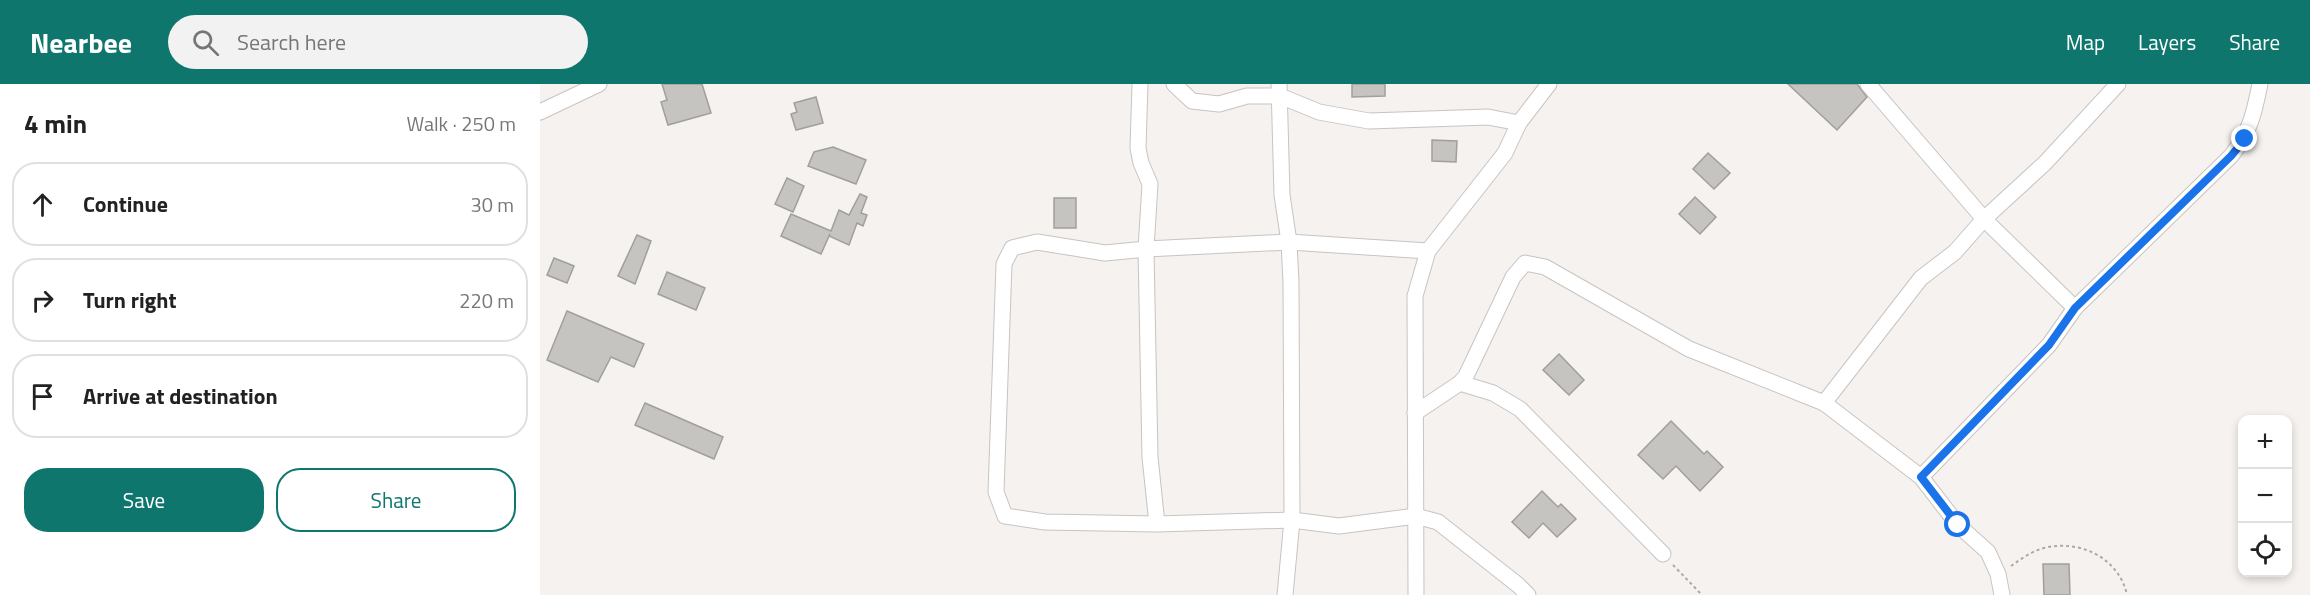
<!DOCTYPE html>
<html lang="en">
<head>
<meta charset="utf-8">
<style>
	:root { --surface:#fff; --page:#f2f2f2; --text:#222; --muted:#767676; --line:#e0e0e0; --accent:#0f766e }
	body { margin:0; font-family:"Titillium Web",sans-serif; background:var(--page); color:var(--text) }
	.controls { position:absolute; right:18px; bottom:18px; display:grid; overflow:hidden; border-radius:12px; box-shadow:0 3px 9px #0003 }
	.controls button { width:54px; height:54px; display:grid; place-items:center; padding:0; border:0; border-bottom:2px solid var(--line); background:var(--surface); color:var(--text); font:30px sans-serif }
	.stop { position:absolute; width:18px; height:18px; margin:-14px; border:4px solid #1a73e8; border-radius:50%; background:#fff }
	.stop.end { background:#1a73e8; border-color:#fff; box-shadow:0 2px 6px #0008 }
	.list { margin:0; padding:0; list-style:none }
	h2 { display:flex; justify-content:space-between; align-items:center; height:78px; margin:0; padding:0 24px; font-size:26px }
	h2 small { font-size:20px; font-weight:400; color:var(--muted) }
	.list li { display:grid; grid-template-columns:39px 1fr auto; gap:18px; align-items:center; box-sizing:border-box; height:84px; margin:0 12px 12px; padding:0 12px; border:2px solid var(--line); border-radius:24px }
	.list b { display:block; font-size:22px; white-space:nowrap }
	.list em { font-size:20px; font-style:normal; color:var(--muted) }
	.actions { display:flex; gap:12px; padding:18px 24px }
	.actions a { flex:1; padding:14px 0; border:2px solid var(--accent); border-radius:24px; text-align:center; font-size:21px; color:var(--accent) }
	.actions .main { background:var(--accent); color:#fff }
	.icon { flex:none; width:33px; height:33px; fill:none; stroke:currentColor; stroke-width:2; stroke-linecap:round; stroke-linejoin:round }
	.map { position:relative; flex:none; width:1770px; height:511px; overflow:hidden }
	header { display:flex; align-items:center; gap:36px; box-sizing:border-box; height:84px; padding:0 30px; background:var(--accent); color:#fff }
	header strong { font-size:28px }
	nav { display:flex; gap:33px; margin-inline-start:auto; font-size:21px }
	.search { width:420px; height:54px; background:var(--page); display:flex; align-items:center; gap:15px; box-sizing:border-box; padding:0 21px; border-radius:33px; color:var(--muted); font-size:22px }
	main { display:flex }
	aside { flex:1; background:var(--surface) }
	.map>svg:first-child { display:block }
	.building { fill:#c6c4c0; stroke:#a19f9c; stroke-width:1.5 }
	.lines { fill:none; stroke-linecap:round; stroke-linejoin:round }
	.minor-casing { stroke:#c7c4c1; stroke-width:17 }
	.path { stroke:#aba9a7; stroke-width:2; stroke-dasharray:3 3; stroke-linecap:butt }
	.minor { stroke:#fff; stroke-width:15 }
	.route { stroke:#1a73e8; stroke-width:8 }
</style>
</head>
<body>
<header>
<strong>Nearbee</strong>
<div class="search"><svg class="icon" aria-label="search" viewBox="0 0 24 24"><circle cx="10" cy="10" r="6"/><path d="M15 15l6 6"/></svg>Search here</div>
<nav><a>Map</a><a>Layers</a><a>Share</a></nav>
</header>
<main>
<aside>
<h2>4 min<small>Walk · 250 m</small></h2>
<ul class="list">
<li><svg class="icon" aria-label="ahead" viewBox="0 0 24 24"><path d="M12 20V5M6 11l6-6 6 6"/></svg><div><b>Continue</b></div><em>30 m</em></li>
<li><svg class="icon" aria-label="right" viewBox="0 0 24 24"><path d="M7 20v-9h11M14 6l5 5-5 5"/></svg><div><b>Turn right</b></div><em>220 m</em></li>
<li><svg class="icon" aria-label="arrive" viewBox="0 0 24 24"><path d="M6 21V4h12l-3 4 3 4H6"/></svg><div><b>Arrive at destination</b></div></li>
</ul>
<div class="actions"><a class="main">Save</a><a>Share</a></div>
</aside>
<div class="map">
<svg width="1770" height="511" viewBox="0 0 1770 511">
	<rect width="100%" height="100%" fill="#f5f2ef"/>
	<g class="building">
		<path d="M122,0H162L171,29L128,41L121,18L127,16Z"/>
		<path d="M812,0H845V12L812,13Z"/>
		<path d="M1248,0H1317L1327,13L1297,46Z"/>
		<path d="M276,13L283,39L256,46L251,30L257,28L254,19Z"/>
		<path d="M892,56L917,57L916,78L892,77Z"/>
		<path d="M293,63L326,76L316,100L268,82L274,68Z"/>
		<path d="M1168,69L1190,89L1174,105L1153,85Z"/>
		<path d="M247,94L264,102L253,128L235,120Z"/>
		<path d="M320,110L327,113L321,129L327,131L323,142L317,139L309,161L289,152L290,150L281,170L241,152L251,130L291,147L299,126L309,131Z"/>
		<path d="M1155,113L1176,133L1160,150L1139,130Z"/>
		<rect x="514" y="114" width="22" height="30"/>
		<path d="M97,151L111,157L95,200L78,192Z"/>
		<path d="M14,174L34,182L27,199L7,191Z"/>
		<path d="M127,188L165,204L156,226L118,210Z"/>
		<path d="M27,227L104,260L94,283L71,273L58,298L7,276Z"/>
		<path d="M1019,270L1044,296L1029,311L1003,286Z"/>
		<path d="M105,319L183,353L174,375L95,341Z"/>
		<path d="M1131,337L1164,370L1167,367L1183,383L1160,407L1136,382L1123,395L1098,371Z"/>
		<path d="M1002,407L1018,423L1021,420L1036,435L1017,453L1003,439L989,454L972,438Z"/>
		<path d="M1503,480H1529L1530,511H1504Z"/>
	</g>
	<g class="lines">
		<g class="minor-casing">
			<g id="minor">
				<path d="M600,0L598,64L601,79L610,100L606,165L749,158L888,167"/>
				<path d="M634,0L652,17L679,20L707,12H740L779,28L829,37L948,33L979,39"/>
				<path d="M739,0L742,111L749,158L751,198L752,436L745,511"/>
				<path d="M1328,0L1444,135L1535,224"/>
				<path d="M0,28L59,0"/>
				<path d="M920,299L953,309L980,325L1123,470"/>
				<path d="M1284,319L1381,194L1415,168L1444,135L1505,79L1578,0"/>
				<path d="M875,329L920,299L926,292L973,193L985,179L1005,183L1149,265L1284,319L1381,393L1418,441L1448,468L1458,490L1462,511"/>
				<path d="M1381,393L1509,261L1535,224L1691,72C1710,48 1714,30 1720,0"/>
				<path d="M617,440L610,373L606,165L565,169L497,158L472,164L464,180L456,408L465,432L505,438L617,440L752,436L799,442L876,432L898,438L978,501L988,511"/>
				<path d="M876,511L875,212L888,167L965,69L979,39L1009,0"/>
			</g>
		</g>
		<g class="path">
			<path d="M1133,481L1162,511"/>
			<path d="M1471,482C1481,475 1492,467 1504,464C1540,455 1579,474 1587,511"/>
		</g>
		<use href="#minor" class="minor"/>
	</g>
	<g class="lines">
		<path class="route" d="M1418,441L1381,393L1509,261L1535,224L1691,72L1705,55"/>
	</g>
</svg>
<div class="controls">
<button>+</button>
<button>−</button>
<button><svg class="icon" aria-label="locate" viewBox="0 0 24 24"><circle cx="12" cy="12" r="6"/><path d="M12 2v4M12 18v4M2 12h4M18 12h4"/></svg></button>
</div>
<div class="stop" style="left:1418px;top:441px"></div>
<div class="stop end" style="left:1705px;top:55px"></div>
</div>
</main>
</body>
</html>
